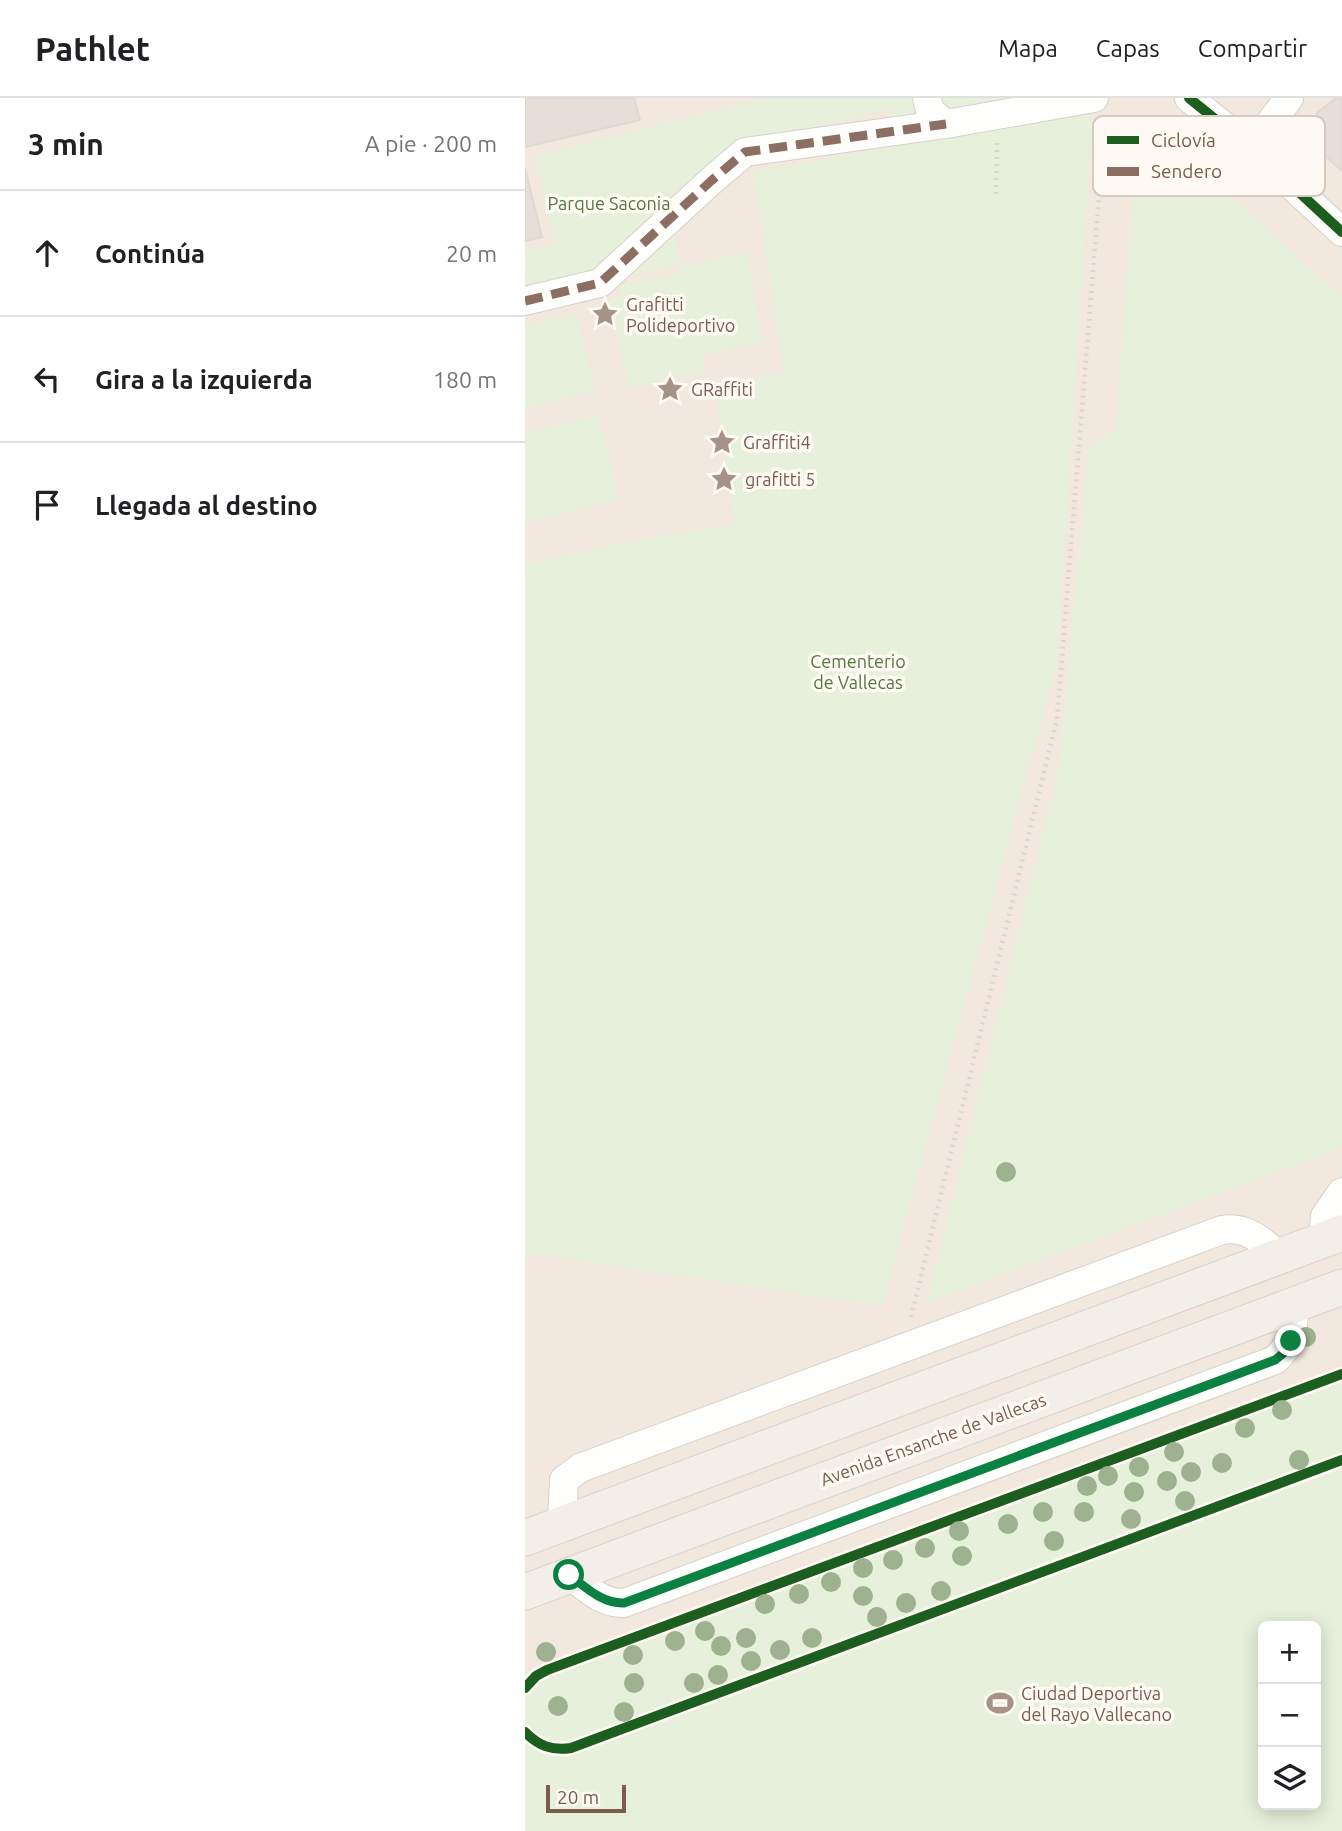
<!DOCTYPE html>
<html lang="es">
<head>
<meta charset="utf-8">
<style>
	:root { --surface:#fff; --page:#f2f2f2; --text:#202124; --muted:#757577; --line:#e0e0e0 }
	body { margin:0; font-family:Ubuntu,sans-serif; background:var(--page); color:var(--text) }
	.controls { position:absolute; right:21px; bottom:21px; display:grid; overflow:hidden; border-radius:10px; box-shadow:0 4px 18px #0003 }
	.controls button { width:63px; height:63px; display:grid; place-items:center; padding:0; border:0; border-bottom:2px solid var(--line); background:var(--surface); color:var(--text); font:35px sans-serif }
	.scale { position:absolute; left:21px; bottom:18px; width:80px; box-sizing:border-box; padding-left:7px; border:4px solid #7a5c4d; border-top:0; font-size:19px; line-height:24px; white-space:nowrap; color:#7a5c4d; -webkit-text-stroke:5px #fffaf3; paint-order:stroke }
	.stop { position:absolute; width:21px; height:21px; margin:-16px; border:5px solid #0b8043; border-radius:50%; background:#fff }
	.stop.end { background:#0b8043; border-color:#fff; box-shadow:0 2px 7px #0008 }
	.list { margin:0; padding:0; list-style:none }
	h2 { display:flex; justify-content:space-between; align-items:center; height:91px; margin:0; padding:0 28px; font-size:30px }
	h2 small { font-size:23px; font-weight:400; color:var(--muted) }
	.list li { display:grid; grid-template-columns:46px 1fr auto; gap:21px; align-items:center; box-sizing:border-box; height:126px; padding:0 28px; border-top:2px solid var(--line) }
	.list b { display:block; font-size:26px; white-space:nowrap }
	.list em { font-size:23px; font-style:normal; color:var(--muted) }
	.icon { flex:none; width:38px; height:38px; fill:none; stroke:currentColor; stroke-width:2; stroke-linecap:round; stroke-linejoin:round }
	.map { position:relative; flex:none; width:817px; height:1733px; overflow:hidden }
	header { display:flex; align-items:center; gap:42px; box-sizing:border-box; height:98px; padding:0 35px; background:var(--surface); border-bottom:2px solid var(--line) }
	header strong { font-size:33px }
	nav { display:flex; gap:38px; margin-inline-start:auto; font-size:24px }
	main { display:flex }
	aside { flex:1; background:var(--surface) }
	.map>svg:first-child { display:block }
	.residential { fill:#f2e8de; fill-rule:evenodd }
	.green { fill:#e7f0db; fill-rule:evenodd }
	.building { fill:#e6ded7; stroke:#e2d8d2; stroke-width:2 }
	.lines { fill:none; stroke-linecap:round; stroke-linejoin:round }
	.minor-casing { stroke:#d7d1cb; stroke-width:30 }
	.major-casing { stroke:#dad1cc; stroke-width:37 }
	.path { stroke:#dcd5d0; stroke-width:4.5; stroke-dasharray:2 5; stroke-linecap:butt }
	.minor { stroke:#fefefd; stroke-width:28 }
	.major { stroke:#f3eee8; stroke-width:35 }
	.quiet { stroke:#8d6e63; stroke-width:9; stroke-dasharray:18 9; stroke-linecap:butt }
	.cycleway-casing { stroke:#fffaf3; stroke-width:15 }
	.cycleway { stroke:#1b5e20; stroke-width:10 }
	.tree { fill:#9eb190 }
	.route { stroke:#0b8043; stroke-width:9 }
	.labels { text-anchor:middle; dominant-baseline:central; stroke-width:7; stroke-linejoin:round; paint-order:stroke }
	.park-label { font-size:18px; fill:#537a41; stroke:#fffaf3 }
	.poi-label { font-size:18px; fill:#7a5c4d; stroke:#fffaf3; text-anchor:start }
	.street-label { font-size:18px; fill:#7a5c4d; stroke:#fffaf3 }
	.key { fill:#fffaf3; stroke:#d7cbc1; stroke-width:2 }
	.key-label { font-size:19px; fill:#7a5c4d }
</style>
</head>
<body>
<header>
<strong>Pathlet</strong>
<nav><a>Mapa</a><a>Capas</a><a>Compartir</a></nav>
</header>
<main>
<aside>
<h2>3 min<small>A pie · 200 m</small></h2>
<ul class="list">
<li><svg class="icon" aria-label="ahead" viewBox="0 0 24 24"><path d="M12 20V5M6 11l6-6 6 6"/></svg><div><b>Continúa</b></div><em>20 m</em></li>
<li><svg class="icon" aria-label="left" viewBox="0 0 24 24"><path d="M17 20v-9H6M10 6l-5 5 5 5"/></svg><div><b>Gira a la izquierda</b></div><em>180 m</em></li>
<li><svg class="icon" aria-label="arrive" viewBox="0 0 24 24"><path d="M6 21V4h12l-3 4 3 4H6"/></svg><div><b>Llegada al destino</b></div></li>
</ul>
</aside>
<div class="map">
<svg width="817" height="1733" viewBox="0 0 817 1733">
	<rect width="100%" height="100%" fill="#f9f5f0"/>
	<path class="residential" d="M0,0H817V1733H0ZM738,1528H791V1707H738Z"/>
	<g class="green">
		<path d="M240,0H506L366,33L365,10L199,53L146,104L155,167L71,186L0,192V154L30,146L9,58Z"/>
		<path d="M568,11L532,565L357,1208L0,1155V466L130,438L209,426L189,287L259,275L228,74Z"/>
		<path d="M609,67L672,68L817,199V1050L401,1205L534,670L563,352L591,330Z"/>
		<path d="M223,154L237,245L177,257L180,275L104,291L84,203L96,199L94,188L156,175L155,168Z"/>
		<path d="M51,216L70,293L0,310V228Z"/>
		<path d="M74,317L95,401L0,425V335Z"/>
		<path d="M817,1282V1733H0V1577L8,1571L31,1575ZM738,1528H791V1707H738Z"/>
	</g>
	<g class="building">
		<path d="M0,0H109L115,22L0,49Z"/>
		<path d="M811,0H817V73L790,49L792,15Z"/>
		<path d="M0,70L17,139L0,143Z"/>
	</g>
	<g class="lines">
		<g class="minor-casing">
			<g id="minor">
				<path d="M402,0L405,13L421,26L569,0"/>
				<path d="M664,0L726,50L817,134"/>
				<path d="M726,50L764,0"/>
				<path d="M0,203L75,185L186,83L220,54L421,26"/>
				<path d="M798,1142L800,1118L817,1094"/>
				<path d="M37,1425L39,1382L55,1370L697,1132C722,1128 736,1142 754,1158"/>
				<path d="M44,1477C61,1489 77,1506 99,1505L750,1262C768,1247 769,1229 769,1207"/>
			</g>
		</g>
		<g class="major-casing">
			<g id="major">
				<path d="M0,1440L817,1135"/>
				<path d="M0,1494L817,1189"/>
			</g>
		</g>
		<g class="path">
			<path d="M471,96L472,45"/>
			<path d="M386,1219L532,621L580,25"/>
		</g>
		<use href="#minor" class="minor"/>
		<use href="#major" class="major"/>
		<path class="quiet" d="M0,203L75,185L186,83L220,54L421,26"/>
		<g class="cycleway-casing">
			<g id="cycleway">
				<path d="M664,0L726,50L817,134"/>
				<path d="M0,1590L11,1578L22,1572L817,1276"/>
				<path d="M0,1634C14,1648 27,1653 46,1650L817,1362"/>
			</g>
		</g>
		<use href="#cycleway" class="cycleway"/>
	</g>
	<g class="tree">
		<circle cx="481" cy="1074" r="10"/>
		<circle cx="781" cy="1239" r="10"/>
		<circle cx="757" cy="1312" r="10"/>
		<circle cx="720" cy="1330" r="10"/>
		<circle cx="649" cy="1354" r="10"/>
		<circle cx="774" cy="1362" r="10"/>
		<circle cx="697" cy="1365" r="10"/>
		<circle cx="614" cy="1369" r="10"/>
		<circle cx="666" cy="1374" r="10"/>
		<circle cx="583" cy="1378" r="10"/>
		<circle cx="642" cy="1383" r="10"/>
		<circle cx="562" cy="1388" r="10"/>
		<circle cx="609" cy="1394" r="10"/>
		<circle cx="660" cy="1403" r="10"/>
		<circle cx="518" cy="1414" r="10"/>
		<circle cx="559" cy="1414" r="10"/>
		<circle cx="606" cy="1421" r="10"/>
		<circle cx="483" cy="1426" r="10"/>
		<circle cx="434" cy="1433" r="10"/>
		<circle cx="529" cy="1443" r="10"/>
		<circle cx="400" cy="1450" r="10"/>
		<circle cx="437" cy="1458" r="10"/>
		<circle cx="368" cy="1462" r="10"/>
		<circle cx="338" cy="1470" r="10"/>
		<circle cx="306" cy="1484" r="10"/>
		<circle cx="416" cy="1493" r="10"/>
		<circle cx="274" cy="1496" r="10"/>
		<circle cx="338" cy="1498" r="10"/>
		<circle cx="381" cy="1505" r="10"/>
		<circle cx="240" cy="1506" r="10"/>
		<circle cx="352" cy="1519" r="10"/>
		<circle cx="180" cy="1533" r="10"/>
		<circle cx="221" cy="1540" r="10"/>
		<circle cx="287" cy="1540" r="10"/>
		<circle cx="150" cy="1543" r="10"/>
		<circle cx="196" cy="1548" r="10"/>
		<circle cx="255" cy="1552" r="10"/>
		<circle cx="21" cy="1554" r="10"/>
		<circle cx="108" cy="1557" r="10"/>
		<circle cx="226" cy="1563" r="10"/>
		<circle cx="193" cy="1577" r="10"/>
		<circle cx="109" cy="1585" r="10"/>
		<circle cx="169" cy="1585" r="10"/>
		<circle cx="33" cy="1608" r="10"/>
		<circle cx="99" cy="1614" r="10"/>
	</g>
	<g class="lines">
		<path class="route" d="M44,1477C61,1489 77,1506 99,1505L750,1262L760,1254L766,1243"/>
	</g>
	<defs>
		<g id="sight-bare" transform="scale(2.1)"><path d="M0-6L1.8-2.2L6-1.7L2.9 1.2L3.7 5.4L0 3.3L-3.7 5.4L-2.9 1.2L-6-1.7L-1.8-2.2Z" fill="#a69286" stroke="#fffaf3" stroke-width="2.5" paint-order="stroke"/></g>
		<g id="stadium-bare" transform="scale(2.1)"><path d="M0-5a6.5 5 0 1 0 0 10a6.5 5 0 1 0 0-10ZM-3.5-1.8h7v3.6h-7Z" fill="#a69286" stroke="#fffaf3" stroke-width="2.5" paint-order="stroke"/></g>
	</defs>
	<g fill-rule="evenodd">
		<use href="#sight-bare" x="80" y="216"/>
		<use href="#sight-bare" x="145" y="291"/>
		<use href="#sight-bare" x="197" y="344"/>
		<use href="#sight-bare" x="199" y="381"/>
		<use href="#stadium-bare" x="475" y="1605"/>
	</g>
	<g class="labels">
		<g class="park-label">
			<text x="84" y="105">Parque Saconia</text>
			<text x="333" y="563">Cementerio<tspan x="333" dy="21">de Vallecas</tspan></text>
		</g>
		<g class="poi-label">
			<text x="101" y="206">Grafitti<tspan x="101" dy="21">Polideportivo</tspan></text>
			<text x="166" y="291">GRaffiti</text>
			<text x="218" y="344">Graffiti4</text>
			<text x="220" y="381">grafitti 5</text>
			<text x="496" y="1595">Ciudad Deportiva<tspan x="496" dy="21">del Rayo Vallecano</tspan></text>
		</g>
		<g class="street-label">
			<text transform="translate(408 1341) rotate(-20)">Avenida Ensanche de Vallecas</text>
		</g>
	</g>
	<rect x="568" y="18" width="232" height="80" rx="10" class="key"/>
	<rect x="582" y="38" width="32" height="8" fill="#1b5e20"/>
	<rect x="582" y="69" width="32" height="9" fill="#8d6e63"/>
	<g class="key-label">
		<text x="626" y="49">Ciclovía</text>
		<text x="626" y="80">Sendero</text>
	</g>
</svg>
<div class="controls">
<button>+</button>
<button>−</button>
<button><svg class="icon" aria-label="layers" viewBox="0 0 24 24"><path d="M12 4l9 5-9 5-9-5zM3 14l9 5 9-5"/></svg></button>
</div>
<div class="scale">20 m</div>
<div class="stop" style="left:44px;top:1477px"></div>
<div class="stop end" style="left:766px;top:1243px"></div>
</div>
</main>
</body>
</html>
